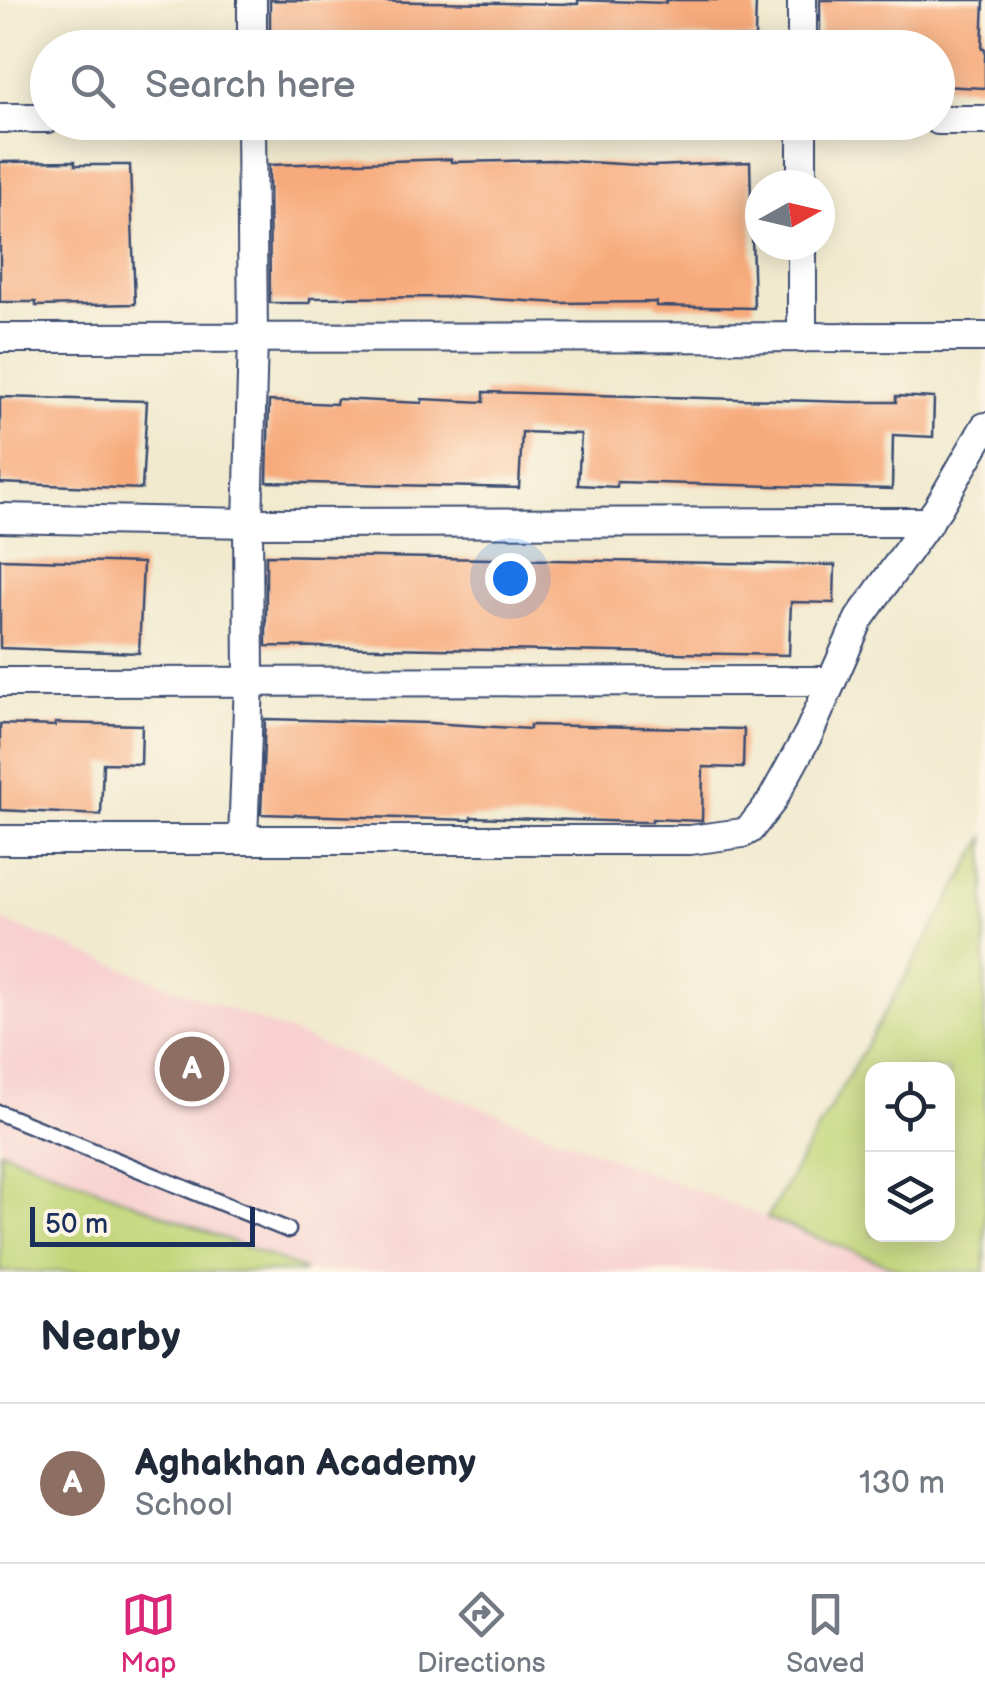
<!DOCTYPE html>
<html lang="en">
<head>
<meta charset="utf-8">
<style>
	:root { --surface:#fff; --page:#f2f2f3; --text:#1f2937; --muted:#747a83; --line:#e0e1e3; --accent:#db2777 }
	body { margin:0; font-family:"Balsamiq Sans",sans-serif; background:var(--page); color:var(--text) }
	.controls { position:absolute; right:30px; bottom:30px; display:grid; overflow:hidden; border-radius:20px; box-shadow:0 5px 25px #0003 }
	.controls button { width:90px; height:90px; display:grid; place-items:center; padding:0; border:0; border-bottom:2px solid var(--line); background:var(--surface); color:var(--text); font:50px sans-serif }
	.compass { position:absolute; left:745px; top:170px; width:90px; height:90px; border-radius:50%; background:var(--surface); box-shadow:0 5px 25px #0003; rotate:82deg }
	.scale { position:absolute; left:30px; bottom:25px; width:225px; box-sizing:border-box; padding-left:10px; border:5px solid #1b2f5e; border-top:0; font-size:28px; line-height:35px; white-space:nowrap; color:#1b2f5e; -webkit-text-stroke:8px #fcf5e5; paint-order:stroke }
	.you { position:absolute; left:510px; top:578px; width:35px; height:35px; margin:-25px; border:8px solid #fff; border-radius:50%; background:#1a73e8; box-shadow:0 0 0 15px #1a73e833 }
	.badge { display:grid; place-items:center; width:65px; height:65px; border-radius:50%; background:var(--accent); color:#fff; font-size:32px; font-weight:700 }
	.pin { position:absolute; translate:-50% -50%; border:5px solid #fff; box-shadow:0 2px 10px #0006 }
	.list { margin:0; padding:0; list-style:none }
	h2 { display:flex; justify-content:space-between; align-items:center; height:130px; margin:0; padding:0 40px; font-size:42px }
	h2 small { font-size:32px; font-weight:400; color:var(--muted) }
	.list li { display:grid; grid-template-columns:65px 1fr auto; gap:30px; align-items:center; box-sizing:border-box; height:160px; padding:0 40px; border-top:2px solid var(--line) }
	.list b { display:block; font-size:38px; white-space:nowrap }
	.list p { margin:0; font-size:32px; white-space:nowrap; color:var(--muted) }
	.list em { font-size:32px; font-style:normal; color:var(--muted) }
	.icon { flex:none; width:55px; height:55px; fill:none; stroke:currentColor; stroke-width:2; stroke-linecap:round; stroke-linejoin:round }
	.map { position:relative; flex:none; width:985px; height:1272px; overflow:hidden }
	.search { position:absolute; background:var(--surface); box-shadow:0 5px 25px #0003; left:30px; right:30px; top:30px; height:110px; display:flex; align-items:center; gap:25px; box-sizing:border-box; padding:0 35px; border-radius:55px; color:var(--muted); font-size:38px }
	.sheet { height:290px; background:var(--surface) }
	nav { display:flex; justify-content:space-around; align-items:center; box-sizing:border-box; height:140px; border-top:2px solid var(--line); background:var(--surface); font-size:28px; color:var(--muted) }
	nav a { display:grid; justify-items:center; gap:5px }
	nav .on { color:var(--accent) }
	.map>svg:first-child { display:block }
	.built { fill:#f7d0cf }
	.green { fill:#c1d578; stroke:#6e826b; stroke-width:2.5; fill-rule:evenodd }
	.building { fill:#f7aa7b }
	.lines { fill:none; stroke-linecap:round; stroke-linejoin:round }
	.lane-casing { stroke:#3b4b6f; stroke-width:19 }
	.street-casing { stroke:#3b4b6f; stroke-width:32 }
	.lane { stroke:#fff; stroke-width:14 }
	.street { stroke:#fff; stroke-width:28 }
</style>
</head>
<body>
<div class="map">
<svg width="985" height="1272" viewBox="0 0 985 1272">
	<rect width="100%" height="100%" fill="#fcf5e5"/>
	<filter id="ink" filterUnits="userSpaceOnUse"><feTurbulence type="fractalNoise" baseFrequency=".01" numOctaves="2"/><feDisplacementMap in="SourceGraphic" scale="20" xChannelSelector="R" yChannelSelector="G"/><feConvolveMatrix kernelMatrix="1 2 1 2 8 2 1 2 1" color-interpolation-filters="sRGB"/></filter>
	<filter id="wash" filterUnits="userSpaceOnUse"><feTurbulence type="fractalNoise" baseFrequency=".0048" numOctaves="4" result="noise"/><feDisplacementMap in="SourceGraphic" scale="40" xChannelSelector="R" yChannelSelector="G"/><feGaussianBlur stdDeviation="2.25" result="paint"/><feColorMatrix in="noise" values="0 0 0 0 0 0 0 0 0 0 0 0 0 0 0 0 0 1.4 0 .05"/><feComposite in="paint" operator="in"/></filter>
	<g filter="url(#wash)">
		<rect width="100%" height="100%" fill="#f1eacf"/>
		<path class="built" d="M0,920L906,1272H0Z"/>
		<g class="green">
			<path d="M985,838V1272H906L767,1218ZM872,1070H948V1234H872Z"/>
			<path d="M0,1150L304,1270L303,1272H0Z"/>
		</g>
		<g id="blocks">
			<g class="building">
				<path d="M270,0L578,4V0L666,3V0H756L755,38L660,37V42L572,39V42L270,35Z"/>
				<path d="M820,0H984L982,49H985V88L938,86V48H820Z"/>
				<path d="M451,159V162L554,160L654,166L750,162L754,308L656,306V302L561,303L459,297L310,298V303H270L269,165Z"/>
				<path d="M75,161V165H130L135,304L36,306V302H0V162Z"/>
				<path d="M484,392L850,402H896V396L934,398L933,437L893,435L892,489L617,482V487L578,485L581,434L522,432L519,488L267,482L269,401L336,404L337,399L422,403V399L484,402Z"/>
				<path d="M0,397L147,401L142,489L0,483Z"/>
				<path d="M266,555L835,565L834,603L791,602L789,655L266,646Z"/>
				<path d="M0,559L143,563L139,653L0,648Z"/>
				<path d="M265,719L430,723L530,729V725L744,729L743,768L703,767L702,821L652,819V822H640L471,817V820L261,814Z"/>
				<path d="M55,723L142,725L141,764L103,763L101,815L0,810V724L55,726Z"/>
			</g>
		</g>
	</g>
	<g filter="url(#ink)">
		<use href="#blocks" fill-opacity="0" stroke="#3b4b6f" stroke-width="2.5"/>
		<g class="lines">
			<g class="lane-casing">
				<path id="lane" d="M0,1113L288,1230"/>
			</g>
			<g class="street-casing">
				<g id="street">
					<path d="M252,0V48"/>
					<path d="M802,48V0"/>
					<path d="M0,118H48"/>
					<path d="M938,120H985"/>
					<path d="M802,185V122"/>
					<path d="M0,338L985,337"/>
					<path d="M802,338V245"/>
					<path d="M0,518L248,523L929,522"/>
					<path d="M0,682L831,681"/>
					<path d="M243,839L249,682L248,523L253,339L251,122"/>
					<path d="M0,840H690L743,833L750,829L771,802L809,733L859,619L938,508L985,427"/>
				</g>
			</g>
			<use href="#lane" class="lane"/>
			<use href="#street" class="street"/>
		</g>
	</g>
</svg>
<div class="controls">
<button><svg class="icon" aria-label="locate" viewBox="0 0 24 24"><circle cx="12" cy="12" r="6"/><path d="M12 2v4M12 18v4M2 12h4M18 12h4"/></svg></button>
<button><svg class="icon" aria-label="layers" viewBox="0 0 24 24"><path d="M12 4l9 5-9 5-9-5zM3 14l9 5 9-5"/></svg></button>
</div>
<svg class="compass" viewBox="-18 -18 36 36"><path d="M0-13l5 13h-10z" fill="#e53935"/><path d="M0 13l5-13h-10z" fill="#747a83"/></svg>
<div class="scale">50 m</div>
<div class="you"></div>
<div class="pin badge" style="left:192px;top:1069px;background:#8d6e63">A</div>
<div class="search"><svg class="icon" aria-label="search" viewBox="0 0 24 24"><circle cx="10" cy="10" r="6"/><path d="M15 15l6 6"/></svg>Search here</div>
</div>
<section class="sheet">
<h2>Nearby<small></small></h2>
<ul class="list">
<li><span class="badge" style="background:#8d6e63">A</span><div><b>Aghakhan Academy</b><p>School</p></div><em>130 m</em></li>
</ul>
</section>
<nav>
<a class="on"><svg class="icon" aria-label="map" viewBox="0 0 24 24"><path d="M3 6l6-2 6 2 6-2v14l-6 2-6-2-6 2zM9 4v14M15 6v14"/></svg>Map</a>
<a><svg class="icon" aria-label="directions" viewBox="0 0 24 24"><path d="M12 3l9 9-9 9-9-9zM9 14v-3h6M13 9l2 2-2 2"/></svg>Directions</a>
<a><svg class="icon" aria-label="saved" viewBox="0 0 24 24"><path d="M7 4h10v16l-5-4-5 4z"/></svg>Saved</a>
</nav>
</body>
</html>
